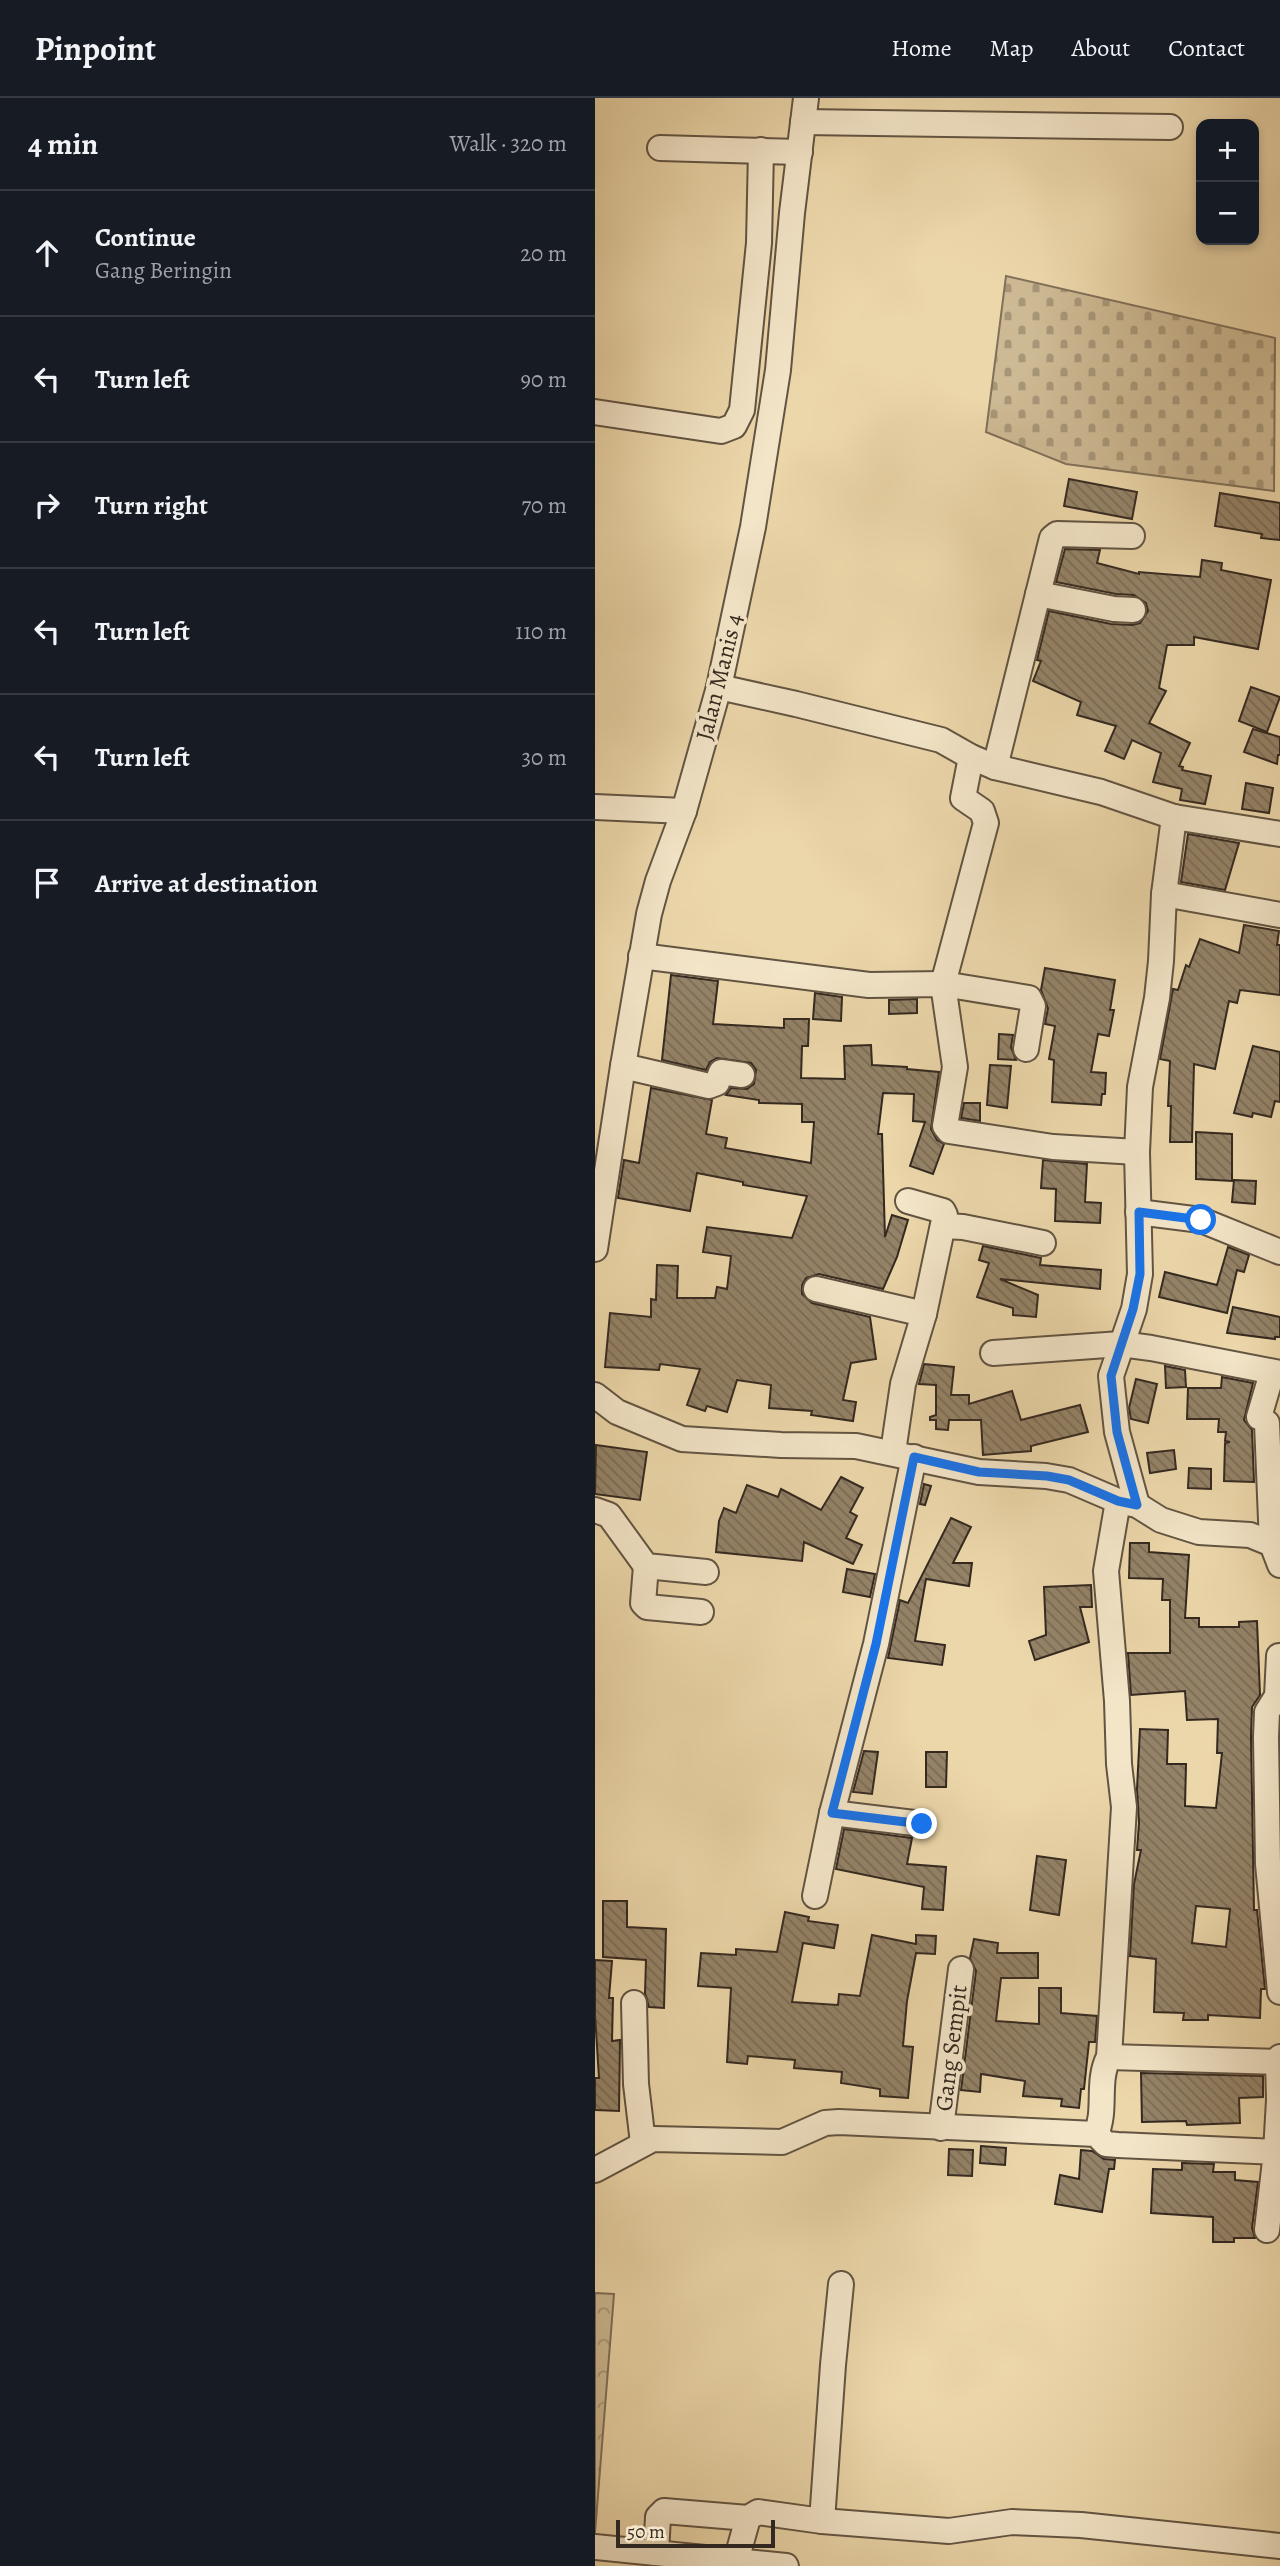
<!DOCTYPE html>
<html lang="en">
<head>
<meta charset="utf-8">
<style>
	:root { --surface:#171b24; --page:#242831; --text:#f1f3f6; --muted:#9ea1a6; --line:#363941 }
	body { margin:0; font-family:Alegreya,serif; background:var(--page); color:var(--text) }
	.controls { position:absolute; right:21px; top:21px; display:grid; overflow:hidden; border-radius:14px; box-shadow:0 4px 10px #0003 }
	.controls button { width:63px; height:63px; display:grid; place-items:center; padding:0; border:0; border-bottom:2px solid var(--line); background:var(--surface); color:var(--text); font:35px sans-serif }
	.scale { position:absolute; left:21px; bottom:18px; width:159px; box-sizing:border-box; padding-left:7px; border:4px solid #342920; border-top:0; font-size:19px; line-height:24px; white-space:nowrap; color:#342920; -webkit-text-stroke:5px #f3e5c8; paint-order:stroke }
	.stop { position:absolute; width:21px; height:21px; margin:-16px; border:5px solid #1a73e8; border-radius:50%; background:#fff }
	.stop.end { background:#1a73e8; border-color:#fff; box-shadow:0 2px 7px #0008 }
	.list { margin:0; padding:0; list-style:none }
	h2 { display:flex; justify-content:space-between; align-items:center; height:91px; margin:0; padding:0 28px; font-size:30px }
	h2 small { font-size:23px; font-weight:400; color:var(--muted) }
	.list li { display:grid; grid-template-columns:46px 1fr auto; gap:21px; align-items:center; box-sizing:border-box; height:126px; padding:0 28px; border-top:2px solid var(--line) }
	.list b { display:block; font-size:26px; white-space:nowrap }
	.list p { margin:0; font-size:23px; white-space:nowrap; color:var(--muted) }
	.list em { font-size:23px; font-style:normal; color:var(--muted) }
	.icon { flex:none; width:38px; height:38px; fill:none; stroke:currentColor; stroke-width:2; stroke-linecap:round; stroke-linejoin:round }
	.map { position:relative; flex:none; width:685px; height:2468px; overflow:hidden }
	header { display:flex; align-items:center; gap:42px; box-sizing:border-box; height:98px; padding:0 35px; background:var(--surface); border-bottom:2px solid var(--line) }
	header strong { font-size:33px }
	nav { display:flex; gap:38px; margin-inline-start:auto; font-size:24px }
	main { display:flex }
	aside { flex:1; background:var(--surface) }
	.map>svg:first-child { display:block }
	.forest { fill:url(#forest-crowns); stroke:#80715a; stroke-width:2 }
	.cemetery { fill:url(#cemetery-stones); stroke:#80715a; stroke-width:2 }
	.building { fill:url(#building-back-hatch); stroke:#342920; stroke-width:2; fill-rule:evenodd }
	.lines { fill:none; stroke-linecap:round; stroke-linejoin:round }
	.minor-casing { stroke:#625442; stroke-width:28 }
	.minor { stroke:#f3e5c8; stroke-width:24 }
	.route { stroke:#1a73e8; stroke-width:9 }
	.labels { text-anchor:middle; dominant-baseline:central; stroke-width:7; stroke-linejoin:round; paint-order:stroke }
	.street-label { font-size:24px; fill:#342920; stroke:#f3e5c8 }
</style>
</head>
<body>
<header>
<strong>Pinpoint</strong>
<nav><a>Home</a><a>Map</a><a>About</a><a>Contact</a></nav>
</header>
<main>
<aside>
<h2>4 min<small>Walk · 320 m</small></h2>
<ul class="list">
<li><svg class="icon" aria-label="ahead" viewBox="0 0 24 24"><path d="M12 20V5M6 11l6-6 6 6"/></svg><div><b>Continue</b><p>Gang Beringin</p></div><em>20 m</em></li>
<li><svg class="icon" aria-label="left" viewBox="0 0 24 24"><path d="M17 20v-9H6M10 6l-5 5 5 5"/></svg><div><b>Turn left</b></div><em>90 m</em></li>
<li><svg class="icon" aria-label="right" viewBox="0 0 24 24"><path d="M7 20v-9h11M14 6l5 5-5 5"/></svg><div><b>Turn right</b></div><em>70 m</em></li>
<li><svg class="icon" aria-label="left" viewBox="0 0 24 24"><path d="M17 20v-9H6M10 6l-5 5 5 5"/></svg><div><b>Turn left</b></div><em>110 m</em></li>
<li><svg class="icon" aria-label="left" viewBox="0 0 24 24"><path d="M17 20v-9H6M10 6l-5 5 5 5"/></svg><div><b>Turn left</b></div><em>30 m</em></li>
<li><svg class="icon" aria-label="arrive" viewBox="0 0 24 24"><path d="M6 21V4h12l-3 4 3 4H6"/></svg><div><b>Arrive at destination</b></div></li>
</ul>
</aside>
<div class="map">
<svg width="685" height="2468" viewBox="0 0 685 2468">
	<defs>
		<pattern id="forest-crowns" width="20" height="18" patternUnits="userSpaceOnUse" patternTransform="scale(1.75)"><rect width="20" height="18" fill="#cdb993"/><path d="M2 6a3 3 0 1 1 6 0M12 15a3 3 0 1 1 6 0" fill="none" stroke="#a79678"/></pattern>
		<pattern id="cemetery-stones" width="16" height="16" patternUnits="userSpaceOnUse" patternTransform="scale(1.75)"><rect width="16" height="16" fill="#cdb993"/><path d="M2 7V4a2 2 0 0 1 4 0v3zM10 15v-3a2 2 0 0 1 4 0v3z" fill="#a79678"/></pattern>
		<pattern id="building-back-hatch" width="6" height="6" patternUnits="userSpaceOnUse" patternTransform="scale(1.75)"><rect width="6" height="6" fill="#948368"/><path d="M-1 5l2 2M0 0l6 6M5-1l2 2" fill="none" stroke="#7a6b55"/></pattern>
	</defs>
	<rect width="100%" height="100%" fill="#ecd7aa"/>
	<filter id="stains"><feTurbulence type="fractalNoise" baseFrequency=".00286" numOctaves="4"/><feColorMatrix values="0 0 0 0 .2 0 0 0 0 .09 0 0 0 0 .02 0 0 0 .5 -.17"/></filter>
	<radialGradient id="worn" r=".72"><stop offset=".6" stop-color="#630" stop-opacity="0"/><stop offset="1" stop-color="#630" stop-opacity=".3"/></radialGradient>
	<path class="forest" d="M0,2195L19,2196L0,2435Z"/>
	<path class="cemetery" d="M411,178L680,240L679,393L471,366L391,334Z"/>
	<g class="building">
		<path d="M474,381L542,394L537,421L469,408Z"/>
		<path d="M625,395L685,405V442L666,440L667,436L620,428Z"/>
		<path d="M470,451L505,452L502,465L544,476V474L605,479L607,462L627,465L626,472L676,482L663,551L599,539V547H572L564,590L571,593L554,625L595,645L584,668L588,669L587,672L616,678L610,706L585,702L587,691L558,684L566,655L537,642L529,661L510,653L521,628L482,617L486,604L438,583L446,563L442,562L454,513L516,526L537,527L545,525L553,513L551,505L539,497L521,496L461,484Z"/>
		<path d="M656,589L685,599L672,634L644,623Z"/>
		<path d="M658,631L685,639V657H683L682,666L649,654Z"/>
		<path d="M651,685L678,690L674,715L647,711Z"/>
		<path d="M593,736L644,745L630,792L586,784Z"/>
		<path d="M649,827L684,833L682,847H685V897L645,892L642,905L634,903L620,971L599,966L597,1044H575L576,1008H573L575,963L565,961L578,891L583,892L591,867L594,869L605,841L644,855Z"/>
		<path d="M450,870L520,882L515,912H519L514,938L503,936L496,974L511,975L510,996H507L506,1007L457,1004L459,962L454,961L460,928L450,926L453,910L446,892Z"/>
		<path d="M76,877L123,883L118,926L189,930V921H214L213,948H207L206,980L250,981L249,948L276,947L277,967L312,969V971L344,974L336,1031L342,1042L349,1046L338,1076L315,1068L330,1024L318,1023L319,996L288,995L283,1036H287L290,1139L297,1117L313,1122L302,1159L288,1191L224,1176L211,1180L207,1187V1196L217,1205L275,1219L281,1261L256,1265L248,1302L261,1304L258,1323L216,1317L217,1313L174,1310L176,1287L142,1282L132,1314L112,1308L110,1313L92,1307L105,1271L65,1266L64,1272L10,1269L15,1215L56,1219V1201L61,1202L62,1167L83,1168L82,1200H120L122,1189L132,1191L136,1158L108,1154L112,1129L197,1140L212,1098L148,1087V1084L102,1075L95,1113L23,1100L29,1062L44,1065L56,990L117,1002L111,1036L132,1040L130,1050L216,1065L219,1024H207V1006L164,1005V1002L131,997L136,990L152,991L159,986L161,972L156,965L122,960L115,964L111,972L67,962Z"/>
		<path d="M220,895L247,899L246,923L218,921Z"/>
		<path d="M322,901V915L294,916V902Z"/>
		<path d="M404,936L418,937L416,949L421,962L403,961Z"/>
		<path d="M658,948L685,954V1004L680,1003L676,1019L658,1015L657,1019L639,1015Z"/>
		<path d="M395,967L416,968L412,1010L392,1007Z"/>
		<path d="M369,1005H385V1023L366,1020Z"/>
		<path d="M601,1034L637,1036V1083L601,1081Z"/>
		<path d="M448,1062L492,1066L490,1104L506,1105L505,1125L460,1123L461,1091L446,1090Z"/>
		<path d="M639,1082L661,1083L660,1106L637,1104Z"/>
		<path d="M388,1148L446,1160L445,1167L506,1172L505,1191L405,1181L443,1197L441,1219L418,1217V1210L382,1199L394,1165L384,1162Z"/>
		<path d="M633,1149L654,1157L649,1174L642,1172L632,1215L564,1199L570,1174L622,1187Z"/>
		<path d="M638,1209L685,1219V1239H680V1241L632,1235Z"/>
		<path d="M329,1266L359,1269L356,1297H374V1306L417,1293L426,1322L485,1307L493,1334L436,1348V1353L388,1357L386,1322H354L353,1332L341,1331V1322H335V1319L341,1317V1287L324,1286Z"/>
		<path d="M570,1268L590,1272L591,1289L571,1290Z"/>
		<path d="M627,1279L658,1285L649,1322L657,1332L659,1384L629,1383L630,1345L635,1344L630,1343L631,1334H623L624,1321H592L593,1290H626Z"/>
		<path d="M541,1281L562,1286L553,1325L536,1321L534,1310Z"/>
		<path d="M1,1347L52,1354L45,1402L0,1396Z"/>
		<path d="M579,1352L581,1371L555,1375L552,1355Z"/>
		<path d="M594,1370L616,1371V1391L593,1390Z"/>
		<path d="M246,1379L268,1390L255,1414L262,1418L251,1440L267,1447L258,1466L209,1444L207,1463L121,1454L124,1423L129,1410L141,1415L152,1387L183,1399L186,1391L226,1412Z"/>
		<path d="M329,1386L336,1388L330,1407L325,1406Z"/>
		<path d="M356,1420L376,1429L358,1465H377L374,1488L331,1481L320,1543L350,1547L347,1567L293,1560L305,1502L313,1505Z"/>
		<path d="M535,1445H554V1454L594,1457L590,1520H604V1529H644V1524L662,1523L665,1597L657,1609L656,1639L659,1812H662L670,1891H666L665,1920L613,1917V1922H588L589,1915L559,1914L561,1861L535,1858L539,1786L546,1752H542L544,1725L542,1691L545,1631L573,1632L572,1666H591L590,1708L621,1710L627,1655H622L623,1621L592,1622L590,1593L536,1597L533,1555H575V1502H567L568,1481L534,1480ZM601,1808L635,1811L631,1849L597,1845Z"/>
		<path d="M252,1471L280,1476L275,1499L248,1494Z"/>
		<path d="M496,1487L497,1509H485L494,1544L440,1562L434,1543L451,1537L449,1489Z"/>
		<path d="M269,1653L283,1654L277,1696L258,1694Z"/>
		<path d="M331,1654H352L351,1689H331Z"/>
		<path d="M249,1731L317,1740L312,1766L351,1769L348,1812L327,1811L329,1789L241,1771Z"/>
		<path d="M442,1758L471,1762L464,1817L435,1812Z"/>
		<path d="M8,1803H32V1829L71,1831L69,1910L54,1909L50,1895L51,1862L8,1859Z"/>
		<path d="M190,1814L214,1819L213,1823L243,1827L239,1850L208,1845L197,1904L243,1907L244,1896L265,1898L277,1837L321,1846V1837L341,1838L340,1856L321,1855L312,1903L308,1948L318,1949L313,2000L285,1998V1991L246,1985L247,1974L199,1970L200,1962L153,1958L152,1966L132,1964L136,1890L103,1888L106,1855L141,1857V1851L182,1854Z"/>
		<path d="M379,1841L403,1845L402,1855H443V1880H406L401,1923L444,1926V1890H466V1915L502,1918L500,1944H494L489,1991H486L484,2010L466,2008L467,2001L428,1998L430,1983L386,1976L385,1994L366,1992L381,1873L375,1860Z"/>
		<path d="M0,1862L17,1863L14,1900H18L17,1943L25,1942L24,2013L0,2012V1980H4L0,1917Z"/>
		<path d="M546,1975L668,1978V1999L644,2000L645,2025L592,2027L591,2023L547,2024Z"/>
		<path d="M386,2048L411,2050L410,2067L385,2065Z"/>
		<path d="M354,2051L378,2052L377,2078L353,2077Z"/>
		<path d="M486,2052L497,2053L509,2061L520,2062L519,2071H514L507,2114L460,2106L465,2077L484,2081Z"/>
		<path d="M587,2065L619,2066L618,2074H640V2082L663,2084L657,2130L660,2140H639V2144H618V2119L556,2115L558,2071L587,2072Z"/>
	</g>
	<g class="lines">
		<g class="minor-casing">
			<g id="minor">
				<path d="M208,24L575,29"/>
				<path d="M65,50L205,54"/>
				<path d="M0,314L126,333L139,328L147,312L164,145L166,52"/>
				<path d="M443,496L519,511L538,512"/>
				<path d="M124,589L201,606L346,642L376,659L400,669L506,694L579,719L685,736"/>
				<path d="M376,659L368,700L387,713L391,725L348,886L360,969L350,1028L354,1033L458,1049L542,1054"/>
				<path d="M400,669L457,440L462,436L537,438"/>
				<path d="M0,709L89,713"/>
				<path d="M569,796L685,817"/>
				<path d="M46,858L274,887L348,886L434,900L438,908L431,951"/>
				<path d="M28,968L114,988L122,985L126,974L147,977"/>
				<path d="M543,1114L606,1122L685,1154"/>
				<path d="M348,1128L368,1129L448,1145"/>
				<path d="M0,1151L28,968L54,816L63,783L89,713L124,589L158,429L183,272L197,115L211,0"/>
				<path d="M221,1191L329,1216"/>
				<path d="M398,1255L526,1246L556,1250L685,1275"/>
				<path d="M0,1297L22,1314L87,1341L186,1347L261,1348L384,1374L451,1378L474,1382L523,1403L542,1407L566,1422L604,1434L655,1437L677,1446L685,1467"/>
				<path d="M664,1319L677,1275"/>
				<path d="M672,1325L677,1446"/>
				<path d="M298,1354L308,1286L329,1216L350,1117L348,1113L313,1103"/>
				<path d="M542,1407L522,1334L516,1278L539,1211L545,1176L542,1054L545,989L562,900L566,863L569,796L579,719"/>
				<path d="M0,1412L14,1417L51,1468L111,1474"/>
				<path d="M51,1468L48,1505L52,1509L106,1514"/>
				<path d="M684,1558L682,1598L672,1614L671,1639L673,1766L685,1894"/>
				<path d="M237,1715L327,1726"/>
				<path d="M220,1798L237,1715L281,1546L319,1359"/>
				<path d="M39,1905L41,1986L48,2045"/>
				<path d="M514,1959L683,1964"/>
				<path d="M346,2030L366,1871"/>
				<path d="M501,2036C512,2012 501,1983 514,1959L529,1709L524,1666L522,1603L511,1473L523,1403"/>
				<path d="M681,2054L684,2002L683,1964L685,1959"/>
				<path d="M0,2072L58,2041L187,2044L230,2025L244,2024L501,2036L511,2046L523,2047L681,2054L672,2132"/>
				<path d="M227,2423L354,2433L417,2424L486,2427L685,2448"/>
				<path d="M0,2449L191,2468"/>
				<path d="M61,2455L63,2419L69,2413L153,2420"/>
				<path d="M141,2463L153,2420L163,2414L227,2423L238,2267L246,2186"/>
			</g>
		</g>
		<use href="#minor" class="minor"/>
	</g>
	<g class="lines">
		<path class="route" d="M327,1726L237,1715L281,1546L319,1359L384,1374L452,1378L474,1382L523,1403L542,1407L522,1334L516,1278L538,1211L545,1176L544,1114L606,1122"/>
	</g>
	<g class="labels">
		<g class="street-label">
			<text transform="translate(124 579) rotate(-76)">Jalan Manis 4</text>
			<text transform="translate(356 1950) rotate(-83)">Gang Sempit</text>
		</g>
	</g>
	<rect width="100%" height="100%" filter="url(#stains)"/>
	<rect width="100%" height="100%" fill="url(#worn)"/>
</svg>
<div class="controls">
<button>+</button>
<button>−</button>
</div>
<div class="scale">50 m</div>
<div class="stop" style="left:606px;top:1122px"></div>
<div class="stop end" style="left:327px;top:1726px"></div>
</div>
</main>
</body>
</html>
